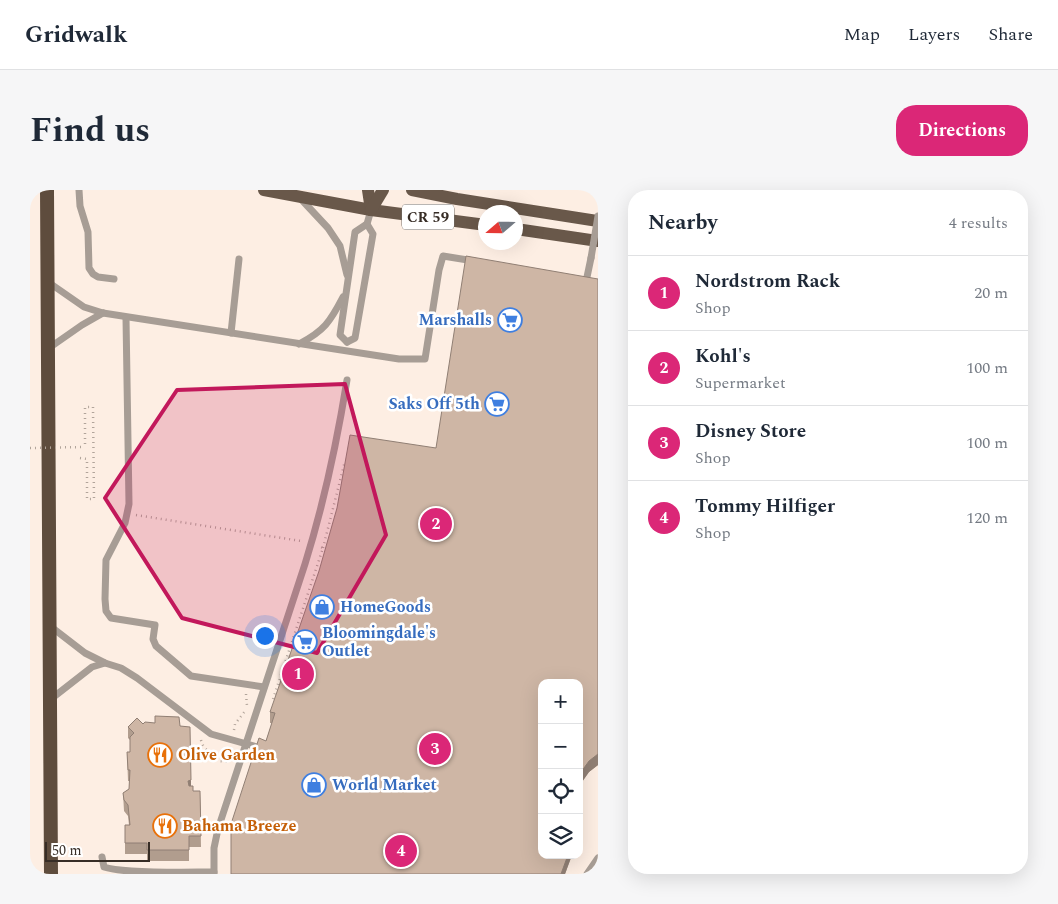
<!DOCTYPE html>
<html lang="en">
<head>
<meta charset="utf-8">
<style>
	:root { --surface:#fff; --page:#f6f6f7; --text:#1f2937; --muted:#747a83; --line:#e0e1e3; --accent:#db2777 }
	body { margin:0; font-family:Spectral,serif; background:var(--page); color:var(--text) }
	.controls { position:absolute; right:15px; bottom:15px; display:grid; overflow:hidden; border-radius:10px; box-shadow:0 5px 20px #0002 }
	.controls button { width:45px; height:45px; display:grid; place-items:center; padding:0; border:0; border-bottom:1px solid var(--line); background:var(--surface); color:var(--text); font:25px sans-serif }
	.compass { position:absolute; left:448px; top:15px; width:45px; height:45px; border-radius:50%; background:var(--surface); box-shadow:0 5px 20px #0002; rotate:250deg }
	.scale { position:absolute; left:15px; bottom:12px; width:105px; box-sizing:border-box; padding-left:5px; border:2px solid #372d26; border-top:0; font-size:14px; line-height:18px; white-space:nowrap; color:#372d26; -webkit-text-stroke:4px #fff; paint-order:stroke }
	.you { position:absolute; left:234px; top:445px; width:18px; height:18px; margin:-12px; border:4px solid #fff; border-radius:50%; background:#1a73e8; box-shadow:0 0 0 8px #1a73e833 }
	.badge { display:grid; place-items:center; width:32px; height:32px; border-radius:50%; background:var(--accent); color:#fff; font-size:16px; font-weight:700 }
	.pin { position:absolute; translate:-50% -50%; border:2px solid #fff; box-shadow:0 1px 5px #0006 }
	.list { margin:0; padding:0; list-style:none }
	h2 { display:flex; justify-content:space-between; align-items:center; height:65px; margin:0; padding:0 20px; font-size:21px }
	h2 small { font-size:16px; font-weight:400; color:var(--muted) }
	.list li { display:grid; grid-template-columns:32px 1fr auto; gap:15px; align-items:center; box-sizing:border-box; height:75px; padding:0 20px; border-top:1px solid var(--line) }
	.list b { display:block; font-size:19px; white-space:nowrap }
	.list p { margin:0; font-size:16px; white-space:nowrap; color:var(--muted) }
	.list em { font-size:16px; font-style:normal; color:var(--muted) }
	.icon { flex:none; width:28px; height:28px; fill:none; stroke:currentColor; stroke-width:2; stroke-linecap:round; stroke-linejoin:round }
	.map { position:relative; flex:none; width:568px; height:684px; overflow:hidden; border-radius:20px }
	header { display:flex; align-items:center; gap:30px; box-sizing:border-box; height:70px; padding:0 25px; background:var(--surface); border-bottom:1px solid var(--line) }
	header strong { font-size:24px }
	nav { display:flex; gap:28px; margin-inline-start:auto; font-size:18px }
	.intro { display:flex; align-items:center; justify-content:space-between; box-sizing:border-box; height:120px; padding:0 30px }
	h1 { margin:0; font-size:35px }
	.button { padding:12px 22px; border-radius:20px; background:var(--accent); color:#fff; font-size:18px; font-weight:700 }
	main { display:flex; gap:30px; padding:0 30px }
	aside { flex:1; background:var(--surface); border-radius:20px; box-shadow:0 5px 20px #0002 }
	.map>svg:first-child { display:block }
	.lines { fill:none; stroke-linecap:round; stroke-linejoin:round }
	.path { stroke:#b1a49a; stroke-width:2.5; stroke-dasharray:1 4; stroke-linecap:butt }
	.service { stroke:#a79d95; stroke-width:7 }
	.primary { stroke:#69584a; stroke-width:12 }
	.trunk { stroke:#5e4c3d; stroke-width:14 }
	.path-bridge { stroke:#b1a49a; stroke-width:2.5; stroke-dasharray:1 4; stroke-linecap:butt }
	.service-bridge { stroke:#a79d95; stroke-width:7 }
	.wall { fill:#b19d8e }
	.shaded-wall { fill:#907f74 }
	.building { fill:#ceb6a5; stroke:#907f74 }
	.marked { fill:#c2185b; fill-opacity:0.2; stroke:#c2185b; stroke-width:4; stroke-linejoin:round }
	.labels { text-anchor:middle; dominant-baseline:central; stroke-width:5; stroke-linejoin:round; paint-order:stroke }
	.shield { fill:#fff; stroke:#736c67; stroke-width:1 }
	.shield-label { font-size:15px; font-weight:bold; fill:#372d26 }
	.shop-label { font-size:16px; font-weight:bold; fill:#366cbe; stroke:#fff; text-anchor:start }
	.food-label { font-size:16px; font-weight:bold; fill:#c56008; stroke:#fff; text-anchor:start }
</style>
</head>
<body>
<header>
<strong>Gridwalk</strong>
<nav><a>Map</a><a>Layers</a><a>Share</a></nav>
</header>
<div class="intro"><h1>Find us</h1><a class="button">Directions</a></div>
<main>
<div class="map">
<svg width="568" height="684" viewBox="0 0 568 684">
	<rect width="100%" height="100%" fill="#fdeee3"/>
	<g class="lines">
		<g class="path">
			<path d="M50,268L57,269V309H64L63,217H55V257"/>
			<path d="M106,325L271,351"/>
			<path d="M293,358L315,271"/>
			<path d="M216,504L217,516"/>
			<path d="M243,509L293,358L291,357"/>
			<path d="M204,540L205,534L215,521"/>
			<path d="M171,550C174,563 184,561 189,571L200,572"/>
		</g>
		<g class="service">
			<path d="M49,0L50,16L58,42L59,78L63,84L68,87L84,89"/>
			<path d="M270,8L298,38L310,56L317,85"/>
			<path d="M557,87L561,68"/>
			<path d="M18,92L54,117L73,123L369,169H395L409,80L413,66L444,71"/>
			<path d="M96,128L99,314L95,333L76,370L75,409L76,421L81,428L125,435L123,449L126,456L161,486L234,497"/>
			<path d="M201,143L209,69"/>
			<path d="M317,152L310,145L325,42L337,34L341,20"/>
			<path d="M317,152L325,148L343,44L337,34"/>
			<path d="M269,154C294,141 300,132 313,107"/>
			<path d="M19,158L52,135L73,123"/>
			<path d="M20,436L55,463L75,473L91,478L107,488L181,544L234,559"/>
			<path d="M21,509L62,477L75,473"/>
			<path d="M72,667L74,677C95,684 157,682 184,682"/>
			<path d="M184,684V658L188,639L275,374C294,313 307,252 317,190"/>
			<path d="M557,684L568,668"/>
		</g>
		<g class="primary">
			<path d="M234,0L341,20L456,35"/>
			<path d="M338,0L341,20"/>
			<path d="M382,0L427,9L568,31"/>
			<path d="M341,20L353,0"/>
			<path d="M486,39L568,51"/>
		</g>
		<path class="trunk" d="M17,0L21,684"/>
		<path class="path-bridge" d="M0,258L55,257"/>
		<path class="service-bridge" d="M561,68L568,26"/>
	</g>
	<g class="wall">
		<path d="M568,89V575L559,582L550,595L512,665H542L535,684H201L236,551L242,533H240V522L406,258Z"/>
		<path d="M113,534L150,536L161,596L163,601H170L171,657H159V671H117V664H95V635H99L98,626L94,621L93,603L99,599L100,591H98L97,562H100V550L98,548V537Z"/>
	</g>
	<g class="shaded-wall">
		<path d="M568,564V575L559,582L549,596V585L559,571Z"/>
		<path d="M161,590V601L158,602V591Z"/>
		<path d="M538,665H542L535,684H531Z"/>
	</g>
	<g class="building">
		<path d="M436,66L568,89V564L559,571L549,585V493H512V665H538L531,684H201V634L229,548L236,551L245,523L240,522L289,381L307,318L320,245L406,258Z"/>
		<path d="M125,526L149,527L150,536L160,537L161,590L158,591L159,596H163V601H170L171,646H159V660H117V653H95V635H100L98,615L94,610L93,603L99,599L100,580H98L97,562H100V547L104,543L98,537L107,528L113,534L115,532L125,533Z"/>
	</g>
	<path class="marked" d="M315,194L356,345L287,463L152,428L75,308L147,200Z"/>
	<defs>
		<g id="supermarket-ring" transform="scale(1.25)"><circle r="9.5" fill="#fff" stroke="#3f7fe0" stroke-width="1.5"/><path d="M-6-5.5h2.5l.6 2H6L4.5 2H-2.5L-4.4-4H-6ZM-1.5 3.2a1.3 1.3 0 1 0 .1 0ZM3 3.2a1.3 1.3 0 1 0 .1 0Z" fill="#3f7fe0"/></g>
		<g id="shop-ring" transform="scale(1.25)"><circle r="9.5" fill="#fff" stroke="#3f7fe0" stroke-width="1.5"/><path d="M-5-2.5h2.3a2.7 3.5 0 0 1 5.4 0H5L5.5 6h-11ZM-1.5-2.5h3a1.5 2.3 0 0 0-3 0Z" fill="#3f7fe0"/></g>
		<g id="restaurant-ring" transform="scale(1.25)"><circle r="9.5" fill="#fff" stroke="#e8710a" stroke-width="1.5"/><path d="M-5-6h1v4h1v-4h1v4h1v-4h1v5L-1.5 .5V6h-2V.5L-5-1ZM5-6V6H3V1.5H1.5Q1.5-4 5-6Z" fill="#e8710a"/></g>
	</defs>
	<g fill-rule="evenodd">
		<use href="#supermarket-ring" x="480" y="130"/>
		<use href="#supermarket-ring" x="467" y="214"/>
		<use href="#shop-ring" x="292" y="417"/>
		<use href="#supermarket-ring" x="275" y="452"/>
		<use href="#restaurant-ring" x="130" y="565"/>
		<use href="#shop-ring" x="284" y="595"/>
		<use href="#restaurant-ring" x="135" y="636"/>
	</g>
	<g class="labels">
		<rect class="shield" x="372" y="14.5" width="52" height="25" rx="4"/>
		<g class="shield-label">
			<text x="398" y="27">CR 59</text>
		</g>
		<g class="shop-label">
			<text x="462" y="130" text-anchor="end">Marshalls</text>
			<text x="450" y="214" text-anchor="end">Saks Off 5th</text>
			<text x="310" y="417">HomeGoods</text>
			<text x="292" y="443">Bloomingdale's<tspan x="292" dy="18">Outlet</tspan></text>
			<text x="302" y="595">World Market</text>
		</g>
		<g class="food-label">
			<text x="148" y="565">Olive Garden</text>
			<text x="152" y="636">Bahama Breeze</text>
		</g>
	</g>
</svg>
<div class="controls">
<button>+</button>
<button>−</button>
<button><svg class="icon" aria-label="locate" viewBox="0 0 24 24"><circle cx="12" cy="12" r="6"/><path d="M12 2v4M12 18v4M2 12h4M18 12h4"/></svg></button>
<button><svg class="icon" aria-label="layers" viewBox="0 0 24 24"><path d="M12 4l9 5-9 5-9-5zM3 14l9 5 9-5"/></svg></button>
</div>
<svg class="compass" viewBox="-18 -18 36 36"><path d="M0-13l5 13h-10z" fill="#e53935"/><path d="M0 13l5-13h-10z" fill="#747a83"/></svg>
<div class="scale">50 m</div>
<div class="you"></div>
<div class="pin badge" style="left:268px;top:484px">1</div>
<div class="pin badge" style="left:406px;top:334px">2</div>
<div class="pin badge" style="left:405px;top:559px">3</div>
<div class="pin badge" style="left:371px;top:661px">4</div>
</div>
<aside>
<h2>Nearby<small>4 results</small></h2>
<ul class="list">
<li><span class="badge">1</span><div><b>Nordstrom Rack</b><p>Shop</p></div><em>20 m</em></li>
<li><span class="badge">2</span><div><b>Kohl's</b><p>Supermarket</p></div><em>100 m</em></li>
<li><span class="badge">3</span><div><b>Disney Store</b><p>Shop</p></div><em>100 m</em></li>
<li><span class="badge">4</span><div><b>Tommy Hilfiger</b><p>Shop</p></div><em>120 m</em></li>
</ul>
</aside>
</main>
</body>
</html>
